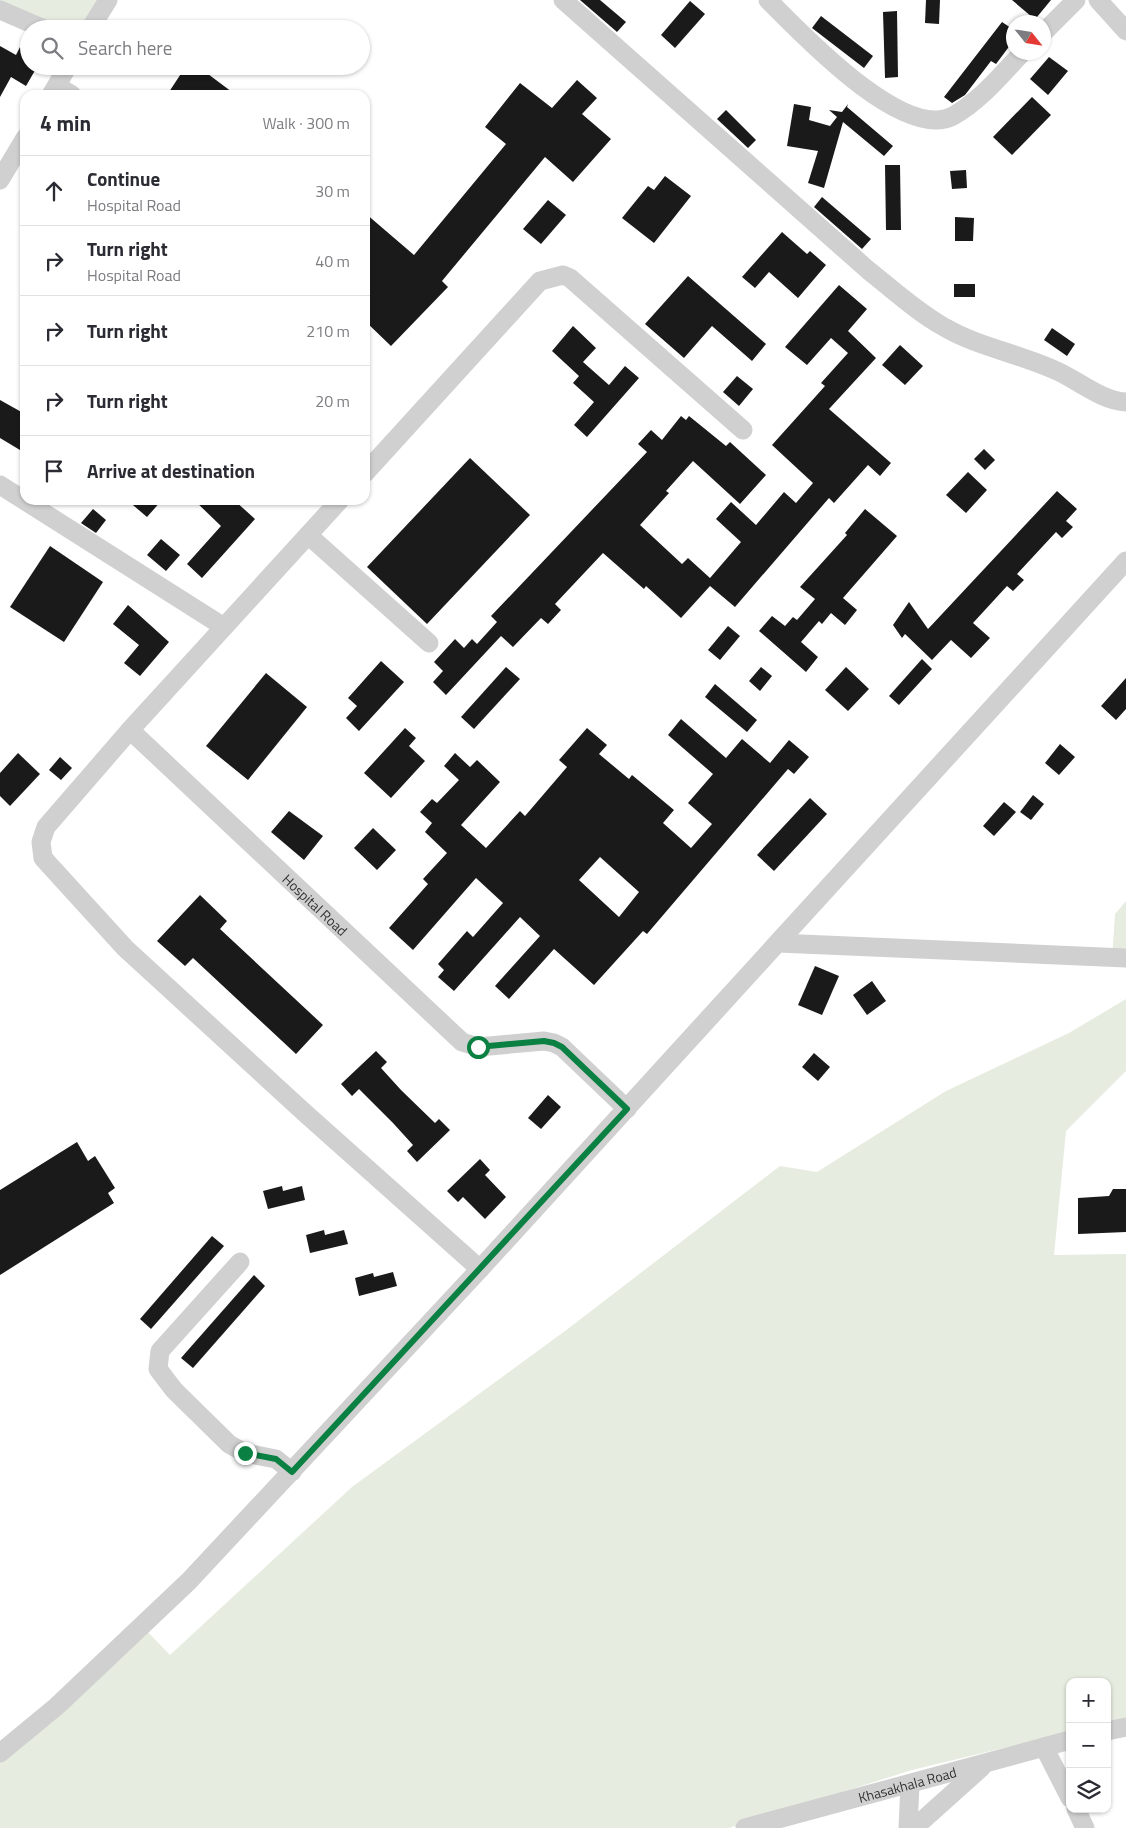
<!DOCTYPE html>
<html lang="en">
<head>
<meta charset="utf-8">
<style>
	:root { --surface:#fff; --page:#f2f2f3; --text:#2b2b33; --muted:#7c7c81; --line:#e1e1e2 }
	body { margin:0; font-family:"Titillium Web",sans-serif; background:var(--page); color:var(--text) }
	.controls { position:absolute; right:15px; bottom:15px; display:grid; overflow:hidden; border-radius:10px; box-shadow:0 1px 4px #0004 }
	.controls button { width:45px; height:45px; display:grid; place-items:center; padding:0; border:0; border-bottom:1px solid var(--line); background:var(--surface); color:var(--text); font:25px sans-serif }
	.compass { position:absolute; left:1006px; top:15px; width:45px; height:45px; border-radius:50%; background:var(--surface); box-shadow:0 1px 4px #0004; rotate:120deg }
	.stop { position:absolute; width:15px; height:15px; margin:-11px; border:4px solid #0b8043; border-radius:50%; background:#fff }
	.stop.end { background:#0b8043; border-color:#fff; box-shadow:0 1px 5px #0008 }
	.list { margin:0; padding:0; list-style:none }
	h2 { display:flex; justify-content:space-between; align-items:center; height:65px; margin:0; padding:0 20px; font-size:21px }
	h2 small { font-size:16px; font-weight:400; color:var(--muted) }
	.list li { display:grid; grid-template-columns:32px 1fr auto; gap:15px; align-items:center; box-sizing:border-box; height:70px; padding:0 20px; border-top:1px solid var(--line) }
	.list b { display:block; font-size:19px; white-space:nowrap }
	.list p { margin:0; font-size:16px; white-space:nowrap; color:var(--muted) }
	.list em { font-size:16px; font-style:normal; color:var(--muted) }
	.icon { flex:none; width:28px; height:28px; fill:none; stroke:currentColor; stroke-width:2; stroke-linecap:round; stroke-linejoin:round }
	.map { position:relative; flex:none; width:1126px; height:1828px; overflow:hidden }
	.search { position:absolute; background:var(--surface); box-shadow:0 1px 4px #0004; left:20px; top:20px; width:350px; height:55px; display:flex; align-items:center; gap:12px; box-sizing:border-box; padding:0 18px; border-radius:28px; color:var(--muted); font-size:19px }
	.panel { position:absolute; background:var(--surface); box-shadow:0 1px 4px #0004; left:20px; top:90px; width:350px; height:415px; border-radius:15px }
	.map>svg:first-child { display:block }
	.green { fill:#e6ecdf }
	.building { fill:#1a1a1a; fill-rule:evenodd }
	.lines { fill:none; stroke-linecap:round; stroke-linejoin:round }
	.minor { stroke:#d0d0d0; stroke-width:19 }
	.route { stroke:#0b8043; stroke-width:6 }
	.labels { text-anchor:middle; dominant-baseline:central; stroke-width:5; stroke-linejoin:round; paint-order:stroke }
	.street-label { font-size:14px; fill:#333; stroke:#fff }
</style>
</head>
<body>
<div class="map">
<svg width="1126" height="1828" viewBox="0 0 1126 1828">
	<rect width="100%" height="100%" fill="#fff"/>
	<g class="green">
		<path d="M0,0H111L92,29H47L0,8Z"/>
		<path d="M1126,901V959H1112L1115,914Z"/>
		<path d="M1126,999V1071L1066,1131L1054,1255L1126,1254V1720L1107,1724V1682H1070V1732L912,1770L729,1828H0V1753L144,1628L170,1655L352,1487L565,1331L780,1166L817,1172L946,1091L1069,1033Z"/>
	</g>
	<g class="building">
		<path d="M580,0H600L626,22L617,32Z"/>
		<path d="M926,0H940L939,24L925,23Z"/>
		<path d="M1012,0H1051L1037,17H1032Z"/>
		<path d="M690,1L705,14L675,48L661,35Z"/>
		<path d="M897,11L898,77L885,78L883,12Z"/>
		<path d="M821,16L873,56L864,68L812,28Z"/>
		<path d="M1002,22L1014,30V40L996,64L991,61L965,95L952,103L944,97Z"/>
		<path d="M0,46L16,55L20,47L29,52V66L37,67L26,86L11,77L0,97Z"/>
		<path d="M1049,57L1068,71L1048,95L1030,79Z"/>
		<path d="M186,66L200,74L204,71L236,95H167Z"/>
		<path d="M577,80L597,98L582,114L611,139L573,182L545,157L442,281L448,287L391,346L365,321V213L414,255L506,144L485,127L520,83L552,108Z"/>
		<path d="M1032,97L1051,115L1012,155L993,137Z"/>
		<path d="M794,104L811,107L809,120L830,126L837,117L829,110L842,112L848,104L847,107L893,146L884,156L843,122L824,188L808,183L818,151L787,146Z"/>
		<path d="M726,110L756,140L748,148L717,119Z"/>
		<path d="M885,165H900L901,230H886Z"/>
		<path d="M966,170L967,188L952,189L950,171Z"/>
		<path d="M665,176L691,196L654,243L622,218L648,186L654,190Z"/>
		<path d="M822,197L871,239L862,249L814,207Z"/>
		<path d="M548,200L566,215L541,244L523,229Z"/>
		<path d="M955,217L974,218L973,241H955Z"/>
		<path d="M782,232L807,254L810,251L826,265L798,298L769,272L755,288L742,277Z"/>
		<path d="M688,276L766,344L752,361L712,326L684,358L645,324Z"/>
		<rect x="954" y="284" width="21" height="13"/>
		<path d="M839,285L867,309L848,331L876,358L829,409L891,463L880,476L868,465L834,503L829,498L735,607L710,586L681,618L646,586L644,589L603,553L555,604L561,610L548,624L541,618L513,647L501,636L446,695L433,682L443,671L434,662L455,639L464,648L472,639L477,644L497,622L491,616L647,452L638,444L651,430L662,440L681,416L686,420L689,416L726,446L730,442L766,475L740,504L693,461L666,491L669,493L640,525L682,564L688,558L710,578L741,542L716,519L731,502L756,525L784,492L796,503L813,483L772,445L825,386L821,383L848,353L831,338L807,365L785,347Z"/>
		<path d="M573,326L596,348L583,362L609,385L625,366L639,378L587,437L574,425L594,402L573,383L579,376L552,351Z"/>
		<path d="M1052,328L1075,344L1067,356L1044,340Z"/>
		<path d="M900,345L923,366L905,385L882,365Z"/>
		<path d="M737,376L753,389L739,406L723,392Z"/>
		<path d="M0,400L25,414V453L0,438Z"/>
		<path d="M984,449L995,460L985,470L974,459Z"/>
		<path d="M470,458L530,515L427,624L367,567Z"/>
		<path d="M968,472L987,490L966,513L946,495Z"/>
		<path d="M1057,491L1077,509L1066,521L1073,527L1062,538L1056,532L1017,574L1024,580L1013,591L1007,586L973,623L990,638L971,658L951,640L932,660L905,634L902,638L893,625L909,602L928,629Z"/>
		<path d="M127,500H162L147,517Z"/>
		<path d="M194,500H234L255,519L202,578L187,564L221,526Z"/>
		<path d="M93,509L106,520L96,533L81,523Z"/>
		<path d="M865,509L897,536L843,598L857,610L845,625L831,613L822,624L819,621L801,642L818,657L806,672L759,631L772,616L785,626L793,617L797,620L815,599L800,587L847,535L845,533Z"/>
		<path d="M161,539L180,555L166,571L147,555Z"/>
		<path d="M50,546L103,582L64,642L10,607Z"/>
		<path d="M128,605L169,642L140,676L124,663L139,645L113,624Z"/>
		<path d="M728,626L740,636L720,660L708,650Z"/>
		<path d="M922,659L932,669L899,705L889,696Z"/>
		<path d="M381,661L404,682L359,731L346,718L357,706L348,698Z"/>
		<path d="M506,667L520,679L474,729L461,717Z"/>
		<path d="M761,667L772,676L760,691L749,681Z"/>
		<path d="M846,667L869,689L848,711L825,690Z"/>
		<path d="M266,673L307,707L248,780L206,746Z"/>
		<path d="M1126,678V709L1116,720L1101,706Z"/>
		<path d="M715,684L757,720L747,732L705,697Z"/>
		<path d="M681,719L726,758L742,739L770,763L789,740L809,757L794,774L788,769L647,934L643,931L594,985L554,949L509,999L495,986L540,936L520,917L454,991L438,977L444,970L438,964L467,931L473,937L503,903L476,878L413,950L389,928L428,884L423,879L447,853L425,832L432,823L420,812L432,799L437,803L459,780L444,766L455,753L470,767L477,760L500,782L461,825L486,848L520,811L525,816L567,767L559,760L587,728L607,745L599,754L629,779L632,775L674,810L663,823L691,848L712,824L688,803L713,774L668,735ZM600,857L639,892L619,917L579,880Z"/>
		<path d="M405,728L416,738L409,746L425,761L391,798L364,773Z"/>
		<path d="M1060,744L1075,757L1059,775L1045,763Z"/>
		<path d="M18,753L40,774L10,806L0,796V773Z"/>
		<path d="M60,757L72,768L61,780L49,770Z"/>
		<path d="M1033,795L1044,804L1031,820L1020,812Z"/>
		<path d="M810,798L827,814L774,871L757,855Z"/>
		<path d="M1004,802L1016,812L994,836L983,826Z"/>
		<path d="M289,811L323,836L304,860L271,832Z"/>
		<path d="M373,828L396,850L377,870L354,848Z"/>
		<path d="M200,895L227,921L220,929L323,1025L296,1054L193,958L185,966L157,941Z"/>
		<path d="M815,966L839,976L822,1015L798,1005Z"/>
		<path d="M872,981L886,1001L867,1015L853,995Z"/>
		<path d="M376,1051L387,1062L381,1068L401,1090L435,1123L439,1119L450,1130L417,1162L407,1151L413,1145L393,1123L359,1089L352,1096L341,1084Z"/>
		<path d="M814,1053L830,1067L818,1081L802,1067Z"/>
		<path d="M548,1095L561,1107L541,1129L528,1118Z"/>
		<path d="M77,1142L88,1161L95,1156L115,1188L108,1193L114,1203L0,1275V1190Z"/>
		<path d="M480,1159L490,1170L485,1175L506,1197L485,1219L463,1197L458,1202L447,1191Z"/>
		<path d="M282,1186L283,1191L302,1186L305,1200L268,1209L263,1191Z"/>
		<path d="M1113,1189H1126V1232L1078,1234V1198L1109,1196Z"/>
		<path d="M324,1230L325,1235L344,1230L348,1244L310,1253L306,1235Z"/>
		<path d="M212,1236L224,1246L151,1329L140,1319Z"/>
		<path d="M393,1272L397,1286L359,1296L355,1278L373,1273L374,1277Z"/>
		<path d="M254,1275L265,1286L193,1368L181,1358Z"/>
	</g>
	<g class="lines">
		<g class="minor">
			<path d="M563,0L868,270C892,289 917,312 944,327C978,347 1021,354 1057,371C1079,381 1102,401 1126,402"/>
			<path d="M768,0C801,33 903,142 953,116C980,101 1002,74 1023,52"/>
			<path d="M1098,0L1126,31"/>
			<path d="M0,10L44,29"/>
			<path d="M90,29L108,0"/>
			<path d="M1044,32L1076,0"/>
			<path d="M57,86L72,95"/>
			<path d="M51,95L68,66"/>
			<path d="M0,180L25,138"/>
			<path d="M365,473L540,281L563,275L570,278L743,430"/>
			<path d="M0,485L224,627"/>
			<path id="s1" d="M340,500L130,730L462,1042L478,1047L544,1041L554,1043L562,1047L627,1109"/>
			<path d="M308,535L429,643"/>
			<path d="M130,730L46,827L41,842L43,858L125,948L306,1114L480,1269"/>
			<path d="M778,943L1126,958"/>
			<path d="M240,1262L160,1351L158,1369L174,1390L229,1444L245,1453L276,1459L292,1472"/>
			<path d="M1107,1731L1126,1727"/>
			<path d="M1044,1747L1070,1798"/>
			<path d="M0,1753L57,1706L189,1581L480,1269L1126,561"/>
			<path d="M1076,1809L1085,1828"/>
			<path id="s2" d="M745,1828L1070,1740"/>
			<path d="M908,1828L910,1785"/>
			<path d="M914,1828L982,1767"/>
		</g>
	</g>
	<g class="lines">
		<path class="route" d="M245,1453L276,1459L292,1472L627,1109L562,1047L554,1043L544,1041L478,1047"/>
	</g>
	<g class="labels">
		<g class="street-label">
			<text stroke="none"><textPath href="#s1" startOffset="566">Hospital Road</textPath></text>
			<text stroke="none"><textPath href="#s2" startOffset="168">Khasakhala Road</textPath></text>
		</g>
	</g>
</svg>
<div class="controls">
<button>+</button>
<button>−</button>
<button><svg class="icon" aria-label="layers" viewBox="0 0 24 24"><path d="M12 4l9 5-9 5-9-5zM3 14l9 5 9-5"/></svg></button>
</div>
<svg class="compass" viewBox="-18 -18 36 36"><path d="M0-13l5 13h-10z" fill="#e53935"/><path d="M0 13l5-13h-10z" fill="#7c7c81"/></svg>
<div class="stop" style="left:478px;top:1047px"></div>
<div class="stop end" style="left:245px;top:1453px"></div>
<div class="search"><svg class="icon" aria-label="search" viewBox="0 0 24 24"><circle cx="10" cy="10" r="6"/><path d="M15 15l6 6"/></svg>Search here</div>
<section class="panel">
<h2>4 min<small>Walk · 300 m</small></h2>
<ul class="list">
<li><svg class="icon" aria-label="ahead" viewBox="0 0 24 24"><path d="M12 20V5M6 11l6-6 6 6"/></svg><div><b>Continue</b><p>Hospital Road</p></div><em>30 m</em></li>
<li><svg class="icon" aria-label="right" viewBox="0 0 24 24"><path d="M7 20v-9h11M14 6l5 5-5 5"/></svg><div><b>Turn right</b><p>Hospital Road</p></div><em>40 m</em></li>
<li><svg class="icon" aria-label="right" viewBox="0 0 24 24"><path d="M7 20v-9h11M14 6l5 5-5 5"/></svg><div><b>Turn right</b></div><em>210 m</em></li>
<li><svg class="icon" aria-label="right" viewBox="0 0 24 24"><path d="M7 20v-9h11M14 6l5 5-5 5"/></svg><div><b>Turn right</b></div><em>20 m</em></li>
<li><svg class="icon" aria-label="arrive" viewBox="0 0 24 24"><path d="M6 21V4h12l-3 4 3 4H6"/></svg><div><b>Arrive at destination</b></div></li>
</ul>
</section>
</div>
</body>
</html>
